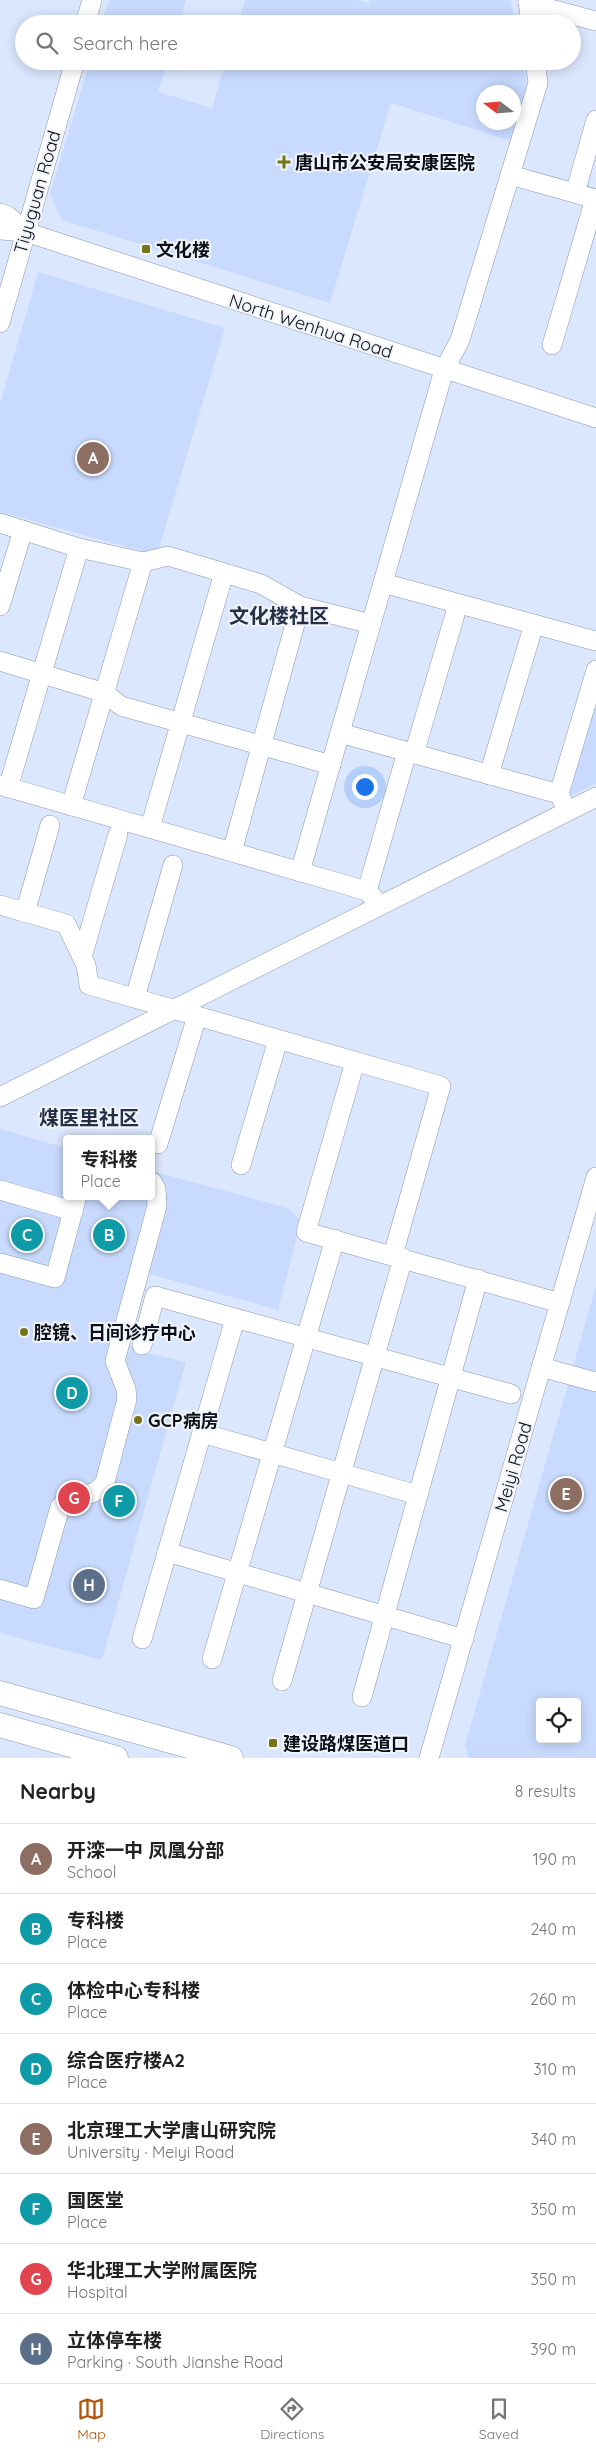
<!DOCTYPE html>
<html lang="en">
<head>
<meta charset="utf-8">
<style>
	:root { --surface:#fff; --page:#f2f2f2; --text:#222; --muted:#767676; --line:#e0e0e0; --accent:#b45309 }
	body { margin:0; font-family:Quicksand,"Noto Sans SC",sans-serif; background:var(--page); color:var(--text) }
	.controls { position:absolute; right:15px; bottom:15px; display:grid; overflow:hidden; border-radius:5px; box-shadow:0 2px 12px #0003 }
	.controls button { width:45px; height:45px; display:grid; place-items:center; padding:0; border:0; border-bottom:1px solid var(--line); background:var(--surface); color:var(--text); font:25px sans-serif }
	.compass { position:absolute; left:476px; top:85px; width:45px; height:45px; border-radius:50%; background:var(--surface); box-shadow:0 2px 12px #0003; rotate:286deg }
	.you { position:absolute; left:364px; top:786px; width:18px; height:18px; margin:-12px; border:4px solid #fff; border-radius:50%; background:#1a73e8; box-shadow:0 0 0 8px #1a73e833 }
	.badge { display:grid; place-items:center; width:32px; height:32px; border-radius:50%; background:var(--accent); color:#fff; font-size:16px; font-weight:700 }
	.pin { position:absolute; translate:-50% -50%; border:2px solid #fff; box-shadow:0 1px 5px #0006 }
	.popup { position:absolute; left:63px; top:1135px; width:92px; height:65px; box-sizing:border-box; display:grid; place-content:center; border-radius:5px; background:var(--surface); filter:drop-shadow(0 1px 4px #0005); font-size:16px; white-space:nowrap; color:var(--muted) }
	.popup b { font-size:19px; color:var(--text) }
	.popup::after { content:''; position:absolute; left:50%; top:100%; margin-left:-10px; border:10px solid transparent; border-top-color:var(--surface) }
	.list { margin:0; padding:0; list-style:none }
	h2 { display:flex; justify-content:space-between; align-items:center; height:65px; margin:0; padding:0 20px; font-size:21px }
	h2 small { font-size:16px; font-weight:400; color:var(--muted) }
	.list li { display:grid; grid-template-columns:32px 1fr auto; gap:15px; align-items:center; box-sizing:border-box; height:70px; padding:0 20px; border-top:1px solid var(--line) }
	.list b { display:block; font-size:19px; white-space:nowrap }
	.list p { margin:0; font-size:16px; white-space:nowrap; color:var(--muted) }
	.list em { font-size:16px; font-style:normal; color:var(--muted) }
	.icon { flex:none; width:28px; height:28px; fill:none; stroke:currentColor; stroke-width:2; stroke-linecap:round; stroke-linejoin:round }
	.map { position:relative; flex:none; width:596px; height:1758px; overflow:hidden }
	.search { position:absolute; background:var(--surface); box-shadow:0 2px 12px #0003; left:15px; right:15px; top:15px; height:55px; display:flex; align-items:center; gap:12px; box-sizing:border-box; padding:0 18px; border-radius:28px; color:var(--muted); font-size:19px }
	.sheet { height:625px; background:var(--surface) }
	nav { display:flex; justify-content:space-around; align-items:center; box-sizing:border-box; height:70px; border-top:1px solid var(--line); background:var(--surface); font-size:14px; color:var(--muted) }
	nav a { display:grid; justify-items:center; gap:2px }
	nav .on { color:var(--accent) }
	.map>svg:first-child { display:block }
	.built { fill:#c8dbfe; fill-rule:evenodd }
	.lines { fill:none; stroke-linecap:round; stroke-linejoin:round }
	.minor-casing { stroke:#8897b1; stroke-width:20 }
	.major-casing { stroke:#8897b1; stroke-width:25 }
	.minor { stroke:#fff; stroke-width:19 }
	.major { stroke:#fff; stroke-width:24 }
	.poi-dot { fill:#767418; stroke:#f1f4fa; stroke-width:2 }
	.labels { text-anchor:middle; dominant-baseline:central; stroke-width:4; stroke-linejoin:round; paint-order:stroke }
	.poi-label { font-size:18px; font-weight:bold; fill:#0a0f18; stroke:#f1f4fa; text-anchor:start }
	.street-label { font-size:18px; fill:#0a0f18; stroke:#f1f4fa }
	.quarter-label { font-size:20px; font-weight:bold; fill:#253046; stroke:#f1f4fa }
</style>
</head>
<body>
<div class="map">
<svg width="596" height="1758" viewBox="0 0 596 1758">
	<rect width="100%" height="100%" fill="#dbe7fe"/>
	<g class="built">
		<path d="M109,0H186L179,24H101Z"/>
		<path d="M245,0H357L369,3V0H511L515,24H238Z"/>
		<path d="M90,61H168L158,92L212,108L226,61H522L527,87L511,141L391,103L330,303L62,220L50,194ZM484,92H514V122H484Z"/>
		<path d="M38,272L225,328L157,555L0,512V404Z"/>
		<path d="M596,704V783L568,798Z"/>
		<path d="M0,1129L66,1148V1196H152V1171L288,1208L301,1221L278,1310L149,1274L130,1345L140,1351L186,1362L102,1660L0,1633Z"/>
		<path d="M596,1286V1758H469L465,1745ZM540,1702H577V1739H540Z"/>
	</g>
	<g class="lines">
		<g class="minor-casing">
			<g id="minor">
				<path d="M528,0L531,24"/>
				<path d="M528,3L596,21"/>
				<path d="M85,24L92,0"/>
				<path d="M510,175L596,199"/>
				<path d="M575,193L596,120"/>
				<path d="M0,213L8,216L26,232"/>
				<path d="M0,230L26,232L596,418"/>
				<path d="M0,323L75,61"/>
				<path d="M552,345L595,199"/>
				<path d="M0,523L79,548L143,562"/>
				<path d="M383,583L596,641"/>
				<path d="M0,606L23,530"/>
				<path d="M0,661L105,693L121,706L331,765"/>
				<path d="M340,733L559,794"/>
				<path d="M414,754L458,604"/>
				<path d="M489,775L534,624"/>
				<path d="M0,785L367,891L380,905"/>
				<path d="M8,788L79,548"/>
				<path d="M564,804L559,794L596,670"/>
				<path d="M71,806L143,562L168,556L261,584L300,606L371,624"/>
				<path d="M150,828L224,573"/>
				<path d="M232,852L300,606"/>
				<path d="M300,872L444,370L460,340L538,83L535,61"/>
				<path d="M367,891L407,752"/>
				<path d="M0,905L66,924L86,965L89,985L441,1086L393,1255"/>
				<path d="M25,913L50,825"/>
				<path d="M82,957L118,834"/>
				<path d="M135,998L173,865"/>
				<path d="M355,1062L306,1232L560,1303"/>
				<path d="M0,1097L596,797"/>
				<path d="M158,1144L197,1016"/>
				<path d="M241,1165L278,1040"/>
				<path d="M0,1190L73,1211"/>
				<path d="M0,1263L55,1278L77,1196"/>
				<path d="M142,1345L155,1296L511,1394"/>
				<path d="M541,1367L596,1382"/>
				<path d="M202,1433L418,1495"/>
				<path d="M167,1552L464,1639"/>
				<path d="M0,1589L34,1599L60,1507C73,1491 93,1501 105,1482L127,1399L126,1389L115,1361L157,1206L156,1189L152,1182"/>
				<path d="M142,1639L235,1319"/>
				<path d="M212,1659L335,1239"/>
				<path d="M282,1681L403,1258"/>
				<path d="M362,1697L478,1279"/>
				<path d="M429,1758L596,1177"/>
			</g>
		</g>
		<g class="major-casing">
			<g id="major">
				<path d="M0,1693L231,1758"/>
				<path d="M0,1725L116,1758"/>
			</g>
		</g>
		<use href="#minor" class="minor"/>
		<use href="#major" class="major"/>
	</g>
	<g class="poi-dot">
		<path d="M281.5 154.5h5v5h5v5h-5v5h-5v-5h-5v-5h5z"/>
		<rect x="141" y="244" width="10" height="10" rx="2.5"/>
		<circle cx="24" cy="1332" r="5"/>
		<circle cx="138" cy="1420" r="5"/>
		<rect x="268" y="1738" width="10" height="10" rx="2.5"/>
	</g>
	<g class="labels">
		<g class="poi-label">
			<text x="295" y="162">唐山市公安局安康医院</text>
			<text x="156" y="249">文化楼</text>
			<text x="34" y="1332">腔镜、日间诊疗中心</text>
			<text x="148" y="1420">GCP病房</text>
			<text x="283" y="1743">建设路煤医道口</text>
		</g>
		<g class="street-label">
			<text transform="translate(37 192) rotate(-74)">Tiyuguan Road</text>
			<text transform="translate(311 326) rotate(18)">North Wenhua Road</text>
			<text transform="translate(513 1467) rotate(-74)">Meiyi Road</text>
		</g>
		<g class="quarter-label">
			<text x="279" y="615">文化楼社区</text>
			<text x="89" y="1117">煤医里社区</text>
		</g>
	</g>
</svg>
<div class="controls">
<button><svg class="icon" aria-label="locate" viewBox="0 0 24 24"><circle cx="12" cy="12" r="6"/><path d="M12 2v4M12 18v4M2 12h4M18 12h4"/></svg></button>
</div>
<svg class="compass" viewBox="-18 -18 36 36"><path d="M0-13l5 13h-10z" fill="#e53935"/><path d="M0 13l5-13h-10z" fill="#767676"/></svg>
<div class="you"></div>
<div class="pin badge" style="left:93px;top:458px;background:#8d6e63">A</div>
<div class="pin badge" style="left:109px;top:1235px;background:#0f9aa8">B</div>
<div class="popup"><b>专科楼</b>Place</div>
<div class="pin badge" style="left:27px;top:1235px;background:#0f9aa8">C</div>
<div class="pin badge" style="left:72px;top:1393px;background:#0f9aa8">D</div>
<div class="pin badge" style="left:566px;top:1494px;background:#8d6e63">E</div>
<div class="pin badge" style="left:119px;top:1501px;background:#0f9aa8">F</div>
<div class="pin badge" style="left:74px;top:1498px;background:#e0444e">G</div>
<div class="pin badge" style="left:89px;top:1585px;background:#5c6f8a">H</div>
<div class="search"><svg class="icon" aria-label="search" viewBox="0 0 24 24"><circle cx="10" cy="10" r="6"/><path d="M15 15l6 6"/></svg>Search here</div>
</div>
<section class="sheet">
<h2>Nearby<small>8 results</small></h2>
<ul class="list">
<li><span class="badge" style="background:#8d6e63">A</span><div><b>开滦一中 凤凰分部</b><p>School</p></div><em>190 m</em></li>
<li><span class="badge" style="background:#0f9aa8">B</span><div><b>专科楼</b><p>Place</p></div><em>240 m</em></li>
<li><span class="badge" style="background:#0f9aa8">C</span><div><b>体检中心专科楼</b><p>Place</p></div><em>260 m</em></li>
<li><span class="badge" style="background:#0f9aa8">D</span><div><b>综合医疗楼A2</b><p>Place</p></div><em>310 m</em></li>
<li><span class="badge" style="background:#8d6e63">E</span><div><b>北京理工大学唐山研究院</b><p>University · Meiyi Road</p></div><em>340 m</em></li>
<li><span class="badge" style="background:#0f9aa8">F</span><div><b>国医堂</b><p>Place</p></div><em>350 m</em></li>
<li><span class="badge" style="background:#e0444e">G</span><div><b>华北理工大学附属医院</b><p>Hospital</p></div><em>350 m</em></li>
<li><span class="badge" style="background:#5c6f8a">H</span><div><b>立体停车楼</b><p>Parking · South Jianshe Road</p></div><em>390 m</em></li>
</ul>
</section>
<nav>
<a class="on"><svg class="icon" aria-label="map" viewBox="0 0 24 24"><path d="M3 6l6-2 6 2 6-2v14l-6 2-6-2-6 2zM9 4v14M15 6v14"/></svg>Map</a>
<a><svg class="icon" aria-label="directions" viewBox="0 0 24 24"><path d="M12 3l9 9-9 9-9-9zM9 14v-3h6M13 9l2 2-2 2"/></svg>Directions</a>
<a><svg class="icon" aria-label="saved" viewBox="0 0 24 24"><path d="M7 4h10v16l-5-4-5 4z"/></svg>Saved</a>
</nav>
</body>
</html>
